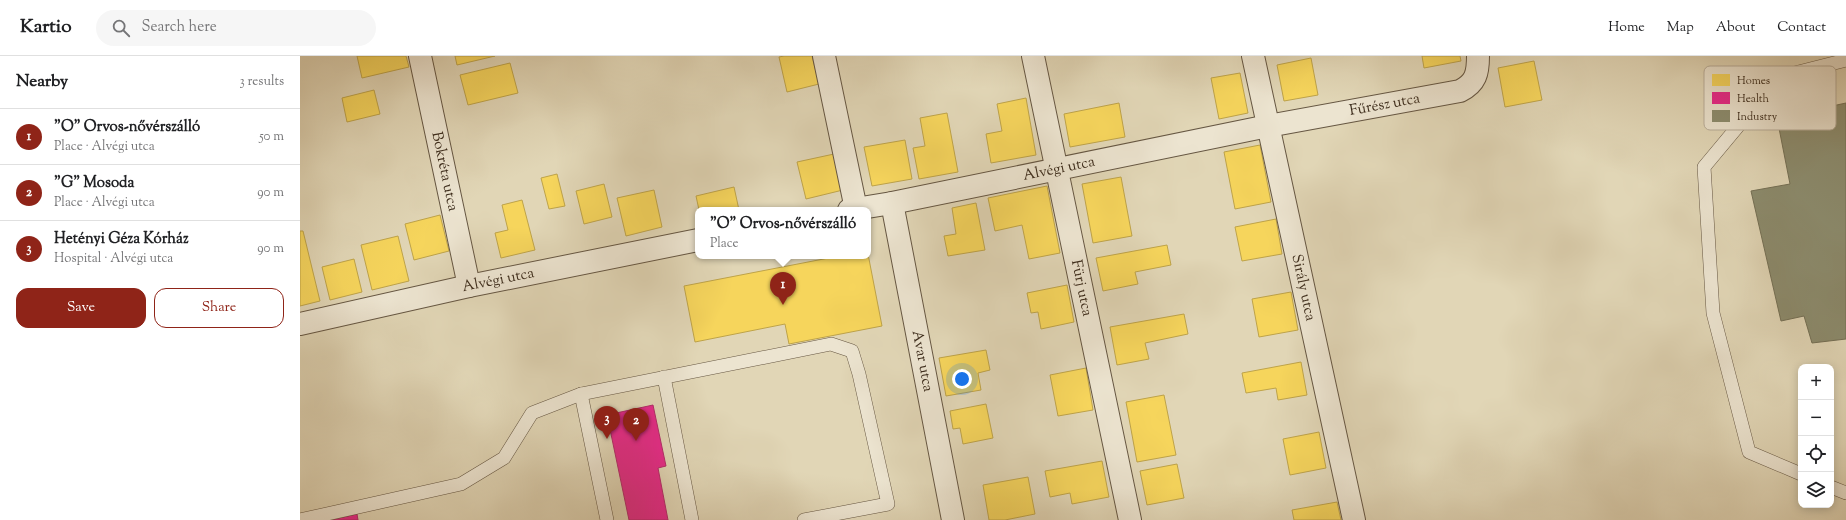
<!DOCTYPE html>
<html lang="en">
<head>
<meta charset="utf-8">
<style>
	:root { --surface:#fff; --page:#f6f6f6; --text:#202124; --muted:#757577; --line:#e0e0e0; --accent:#8f2418 }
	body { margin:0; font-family:"Sorts Mill Goudy",serif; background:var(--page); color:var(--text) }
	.controls { position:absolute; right:12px; bottom:12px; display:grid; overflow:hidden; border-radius:8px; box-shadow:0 2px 10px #0003 }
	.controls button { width:36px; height:36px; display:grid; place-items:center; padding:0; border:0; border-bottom:1px solid var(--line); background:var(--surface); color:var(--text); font:20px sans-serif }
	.you { position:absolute; left:662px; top:323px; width:14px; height:14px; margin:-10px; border:3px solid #fff; border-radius:50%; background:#1a73e8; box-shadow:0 0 0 6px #1a73e833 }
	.badge { display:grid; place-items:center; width:26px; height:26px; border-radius:50%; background:var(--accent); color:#fff; font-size:13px; font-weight:700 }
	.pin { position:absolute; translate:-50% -33px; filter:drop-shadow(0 1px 2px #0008) }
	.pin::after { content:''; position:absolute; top:21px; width:14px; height:12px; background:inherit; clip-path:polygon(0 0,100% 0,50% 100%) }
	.popup { position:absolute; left:395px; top:151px; width:176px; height:52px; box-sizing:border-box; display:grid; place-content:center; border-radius:8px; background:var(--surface); filter:drop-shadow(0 1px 3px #0005); font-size:13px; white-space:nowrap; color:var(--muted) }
	.popup b { font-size:15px; color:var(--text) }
	.popup::after { content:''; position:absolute; left:50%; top:100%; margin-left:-8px; border:8px solid transparent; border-top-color:var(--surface) }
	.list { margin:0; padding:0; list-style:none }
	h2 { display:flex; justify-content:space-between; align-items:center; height:52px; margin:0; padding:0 16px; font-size:17px }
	h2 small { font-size:13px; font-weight:400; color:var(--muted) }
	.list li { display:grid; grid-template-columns:26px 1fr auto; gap:12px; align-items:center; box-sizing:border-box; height:56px; padding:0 16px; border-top:1px solid var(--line) }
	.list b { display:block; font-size:15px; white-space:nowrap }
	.list p { margin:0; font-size:13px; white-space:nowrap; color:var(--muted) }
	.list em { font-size:13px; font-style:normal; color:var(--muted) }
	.actions { display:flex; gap:8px; padding:12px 16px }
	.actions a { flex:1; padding:9px 0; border:1px solid var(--accent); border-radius:12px; text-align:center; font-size:14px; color:var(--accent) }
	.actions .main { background:var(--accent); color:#fff }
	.icon { flex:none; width:22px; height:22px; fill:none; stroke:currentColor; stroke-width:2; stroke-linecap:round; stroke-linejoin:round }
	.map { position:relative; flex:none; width:1546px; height:464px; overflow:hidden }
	header { display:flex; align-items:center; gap:24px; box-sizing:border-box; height:56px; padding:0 20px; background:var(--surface); border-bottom:1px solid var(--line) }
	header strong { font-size:19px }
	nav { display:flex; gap:22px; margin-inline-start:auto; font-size:14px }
	.search { width:280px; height:36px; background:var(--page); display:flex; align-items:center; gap:10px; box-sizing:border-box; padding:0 14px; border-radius:22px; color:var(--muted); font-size:15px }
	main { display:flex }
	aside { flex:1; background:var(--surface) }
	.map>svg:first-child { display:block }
	.homes { fill:#f6d55c; stroke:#bea349 }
	.health { fill:#e7298a; stroke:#b42a69 }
	.industry { fill:#8c8c6e; stroke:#747056 }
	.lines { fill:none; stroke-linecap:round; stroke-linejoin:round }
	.service-casing { stroke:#665743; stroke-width:14 }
	.minor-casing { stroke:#665743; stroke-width:24 }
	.service { stroke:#ece4d0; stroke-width:13 }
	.minor { stroke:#ece4d0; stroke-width:22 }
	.labels { text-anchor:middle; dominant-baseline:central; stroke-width:4; stroke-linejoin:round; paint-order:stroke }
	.street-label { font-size:15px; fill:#3d2d1d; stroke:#ece4d0 }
	.key { fill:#ece4d0; stroke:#b8ad9a; stroke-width:1 }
	.key-label { font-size:11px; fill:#3d2d1d }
</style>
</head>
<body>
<header>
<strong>Kartio</strong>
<div class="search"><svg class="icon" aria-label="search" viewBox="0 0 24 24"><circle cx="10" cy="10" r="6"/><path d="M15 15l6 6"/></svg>Search here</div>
<nav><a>Home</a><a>Map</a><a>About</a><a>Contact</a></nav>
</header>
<main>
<aside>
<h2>Nearby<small>3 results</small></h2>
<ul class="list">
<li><span class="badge">1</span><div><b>&quot;O&quot; Orvos-nővérszálló</b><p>Place · Alvégi utca</p></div><em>50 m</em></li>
<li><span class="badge">2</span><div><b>&quot;G&quot; Mosoda</b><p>Place · Alvégi utca</p></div><em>90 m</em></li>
<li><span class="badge">3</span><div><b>Hetényi Géza Kórház</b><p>Hospital · Alvégi utca</p></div><em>90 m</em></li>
</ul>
<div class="actions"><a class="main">Save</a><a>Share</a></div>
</aside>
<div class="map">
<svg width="1546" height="464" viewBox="0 0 1546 464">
	<rect width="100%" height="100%" fill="#e1d6b6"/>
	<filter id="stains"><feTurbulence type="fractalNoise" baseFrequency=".005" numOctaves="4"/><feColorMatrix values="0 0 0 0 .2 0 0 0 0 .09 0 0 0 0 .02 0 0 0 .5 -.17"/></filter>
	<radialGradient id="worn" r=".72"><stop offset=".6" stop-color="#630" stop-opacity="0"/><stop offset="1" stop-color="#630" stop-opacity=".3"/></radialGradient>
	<g class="homes">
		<path d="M57,0H106L109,11L62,22Z"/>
		<path d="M155,0H195L157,9Z"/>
		<path d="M484,0H512L519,28L487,36L479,1Z"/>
		<path d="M1122,0H1160L1161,5L1124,12Z"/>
		<path d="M1011,2L1018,39L984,45L977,9Z"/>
		<path d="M1234,5L1242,44L1205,51L1198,12Z"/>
		<path d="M210,7L218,37L168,49L160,19Z"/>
		<path d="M940,17L948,57L919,63L911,22Z"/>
		<path d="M74,34L80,58L47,66L42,42Z"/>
		<path d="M726,42L736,99L691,107L686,78L702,75L697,48Z"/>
		<path d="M819,47L825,81L770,91L764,58Z"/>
		<path d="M647,57L658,116L619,123L613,92L625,90L620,62Z"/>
		<path d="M605,84L612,123L572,130L564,91Z"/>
		<path d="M960,89L971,146L935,153L924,96Z"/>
		<path d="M534,98L543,134L506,143L497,106Z"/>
		<path d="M257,118L265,150L249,153L241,122Z"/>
		<path d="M821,121L832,180L793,187L782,128Z"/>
		<path d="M304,128L312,161L284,168L276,135Z"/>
		<path d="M747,130L760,197L729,203L722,169L695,175L688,142Z"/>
		<path d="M434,131L439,154H399L396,140Z"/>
		<path d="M354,134L362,171L326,180L317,142Z"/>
		<path d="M222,144L235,194L201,202L195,177L208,174L202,149Z"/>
		<path d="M676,147L685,194L648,200L644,180L656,178L652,152Z"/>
		<path d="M140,159L149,195L114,204L105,168Z"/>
		<path d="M976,163L982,198L942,205L935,171Z"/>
		<path d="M0,175H3L20,245L0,250Z"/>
		<path d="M98,180L109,225L72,234L61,189Z"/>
		<path d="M867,189L871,209L835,216L838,228L803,235L796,202Z"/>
		<path d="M568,198L582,270L489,288L485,268L395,286L384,230L539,200H568Z"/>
		<path d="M54,203L62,236L30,244L22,211Z"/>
		<path d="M767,229L774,266L741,273L738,256L731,257L727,237Z"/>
		<path d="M991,236L998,274L959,281L952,243Z"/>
		<path d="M884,258L888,278L845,287L849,303L817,309L810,271Z"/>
		<path d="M686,294L690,314L678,317L681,334L646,340L639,302Z"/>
		<path d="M1001,306L1007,339L978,344L976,332L946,337L942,317Z"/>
		<path d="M786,312L793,354L758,360L750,319Z"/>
		<path d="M864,339L876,399L837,406L826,346Z"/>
		<path d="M686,348L693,382L663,388L660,372L653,373L650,355Z"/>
		<path d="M1019,376L1026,412L990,419L983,383Z"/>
		<path d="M802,405L809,441L772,448L770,437L750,441L745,415Z"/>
		<path d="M877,408L884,442L847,449L840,415Z"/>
		<path d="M728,421L735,458L705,464H689L683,429Z"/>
		<path d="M1037,446L1041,464H994L992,454Z"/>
	</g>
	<g class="health">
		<path d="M353,349L366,410L358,412L368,464H329L307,359Z"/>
		<path d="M57,458L58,464H30Z"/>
	</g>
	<path class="industry" d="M1546,47V283L1512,287L1504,260L1481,265L1451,135L1490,128L1477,62Z"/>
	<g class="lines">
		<g class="service-casing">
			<g id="service">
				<path d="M364,321L392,464"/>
				<path d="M281,338L307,464"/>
				<path d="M1501,418L1449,396L1413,257L1404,111L1479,21L1546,4"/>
				<path d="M1531,431L1546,437"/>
				<path d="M0,464L161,428L204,402L232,357L281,338L531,288L552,295L559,318L588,448L504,464"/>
			</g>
		</g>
		<g class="minor-casing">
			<g id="minor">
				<path id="s1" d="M120,0L169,230"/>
				<path d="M524,0L556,153"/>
				<path id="s2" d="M733,0L830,464"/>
				<path id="s3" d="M953,0L1054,464"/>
				<path id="s4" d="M592,147L653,464"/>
				<path id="s5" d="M549,154L592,147L968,70L1160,35C1176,27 1178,17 1178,0"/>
				<path id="s6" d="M0,268L169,230L398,184"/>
			</g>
		</g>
		<use href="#service" class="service"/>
		<use href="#minor" class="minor"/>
	</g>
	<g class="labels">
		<g class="street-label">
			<text stroke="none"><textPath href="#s5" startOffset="546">Fűrész utca</textPath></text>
			<text stroke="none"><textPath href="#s5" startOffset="214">Alvégi utca</textPath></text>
			<text stroke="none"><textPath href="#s1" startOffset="118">Bokréta utca</textPath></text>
			<text stroke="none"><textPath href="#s6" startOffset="203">Alvégi utca</textPath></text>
			<text stroke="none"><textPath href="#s2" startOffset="237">Fürj utca</textPath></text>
			<text stroke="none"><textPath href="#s3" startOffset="237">Sirály utca</textPath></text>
			<text stroke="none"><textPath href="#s4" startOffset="161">Avar utca</textPath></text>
		</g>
	</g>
	<rect x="1404" y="10" width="132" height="64" rx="6" class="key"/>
	<rect x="1412" y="18" width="18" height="12" fill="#f6d55c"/>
	<rect x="1412" y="36" width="18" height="12" fill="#e7298a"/>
	<rect x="1412" y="54" width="18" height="12" fill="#8c8c6e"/>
	<g class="key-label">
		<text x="1437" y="28">Homes</text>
		<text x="1437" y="46">Health</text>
		<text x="1437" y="64">Industry</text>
	</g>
	<rect width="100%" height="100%" filter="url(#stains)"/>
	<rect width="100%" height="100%" fill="url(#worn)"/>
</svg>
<div class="controls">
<button>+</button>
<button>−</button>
<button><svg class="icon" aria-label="locate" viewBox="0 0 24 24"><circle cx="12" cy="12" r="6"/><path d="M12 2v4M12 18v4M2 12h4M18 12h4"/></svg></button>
<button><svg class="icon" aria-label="layers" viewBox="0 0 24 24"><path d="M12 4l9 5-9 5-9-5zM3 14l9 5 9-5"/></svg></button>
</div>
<div class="you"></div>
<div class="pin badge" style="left:483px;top:249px">1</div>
<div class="popup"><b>&quot;O&quot; Orvos-nővérszálló</b>Place</div>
<div class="pin badge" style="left:336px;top:385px">2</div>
<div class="pin badge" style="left:307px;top:383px">3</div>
</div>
</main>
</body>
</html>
